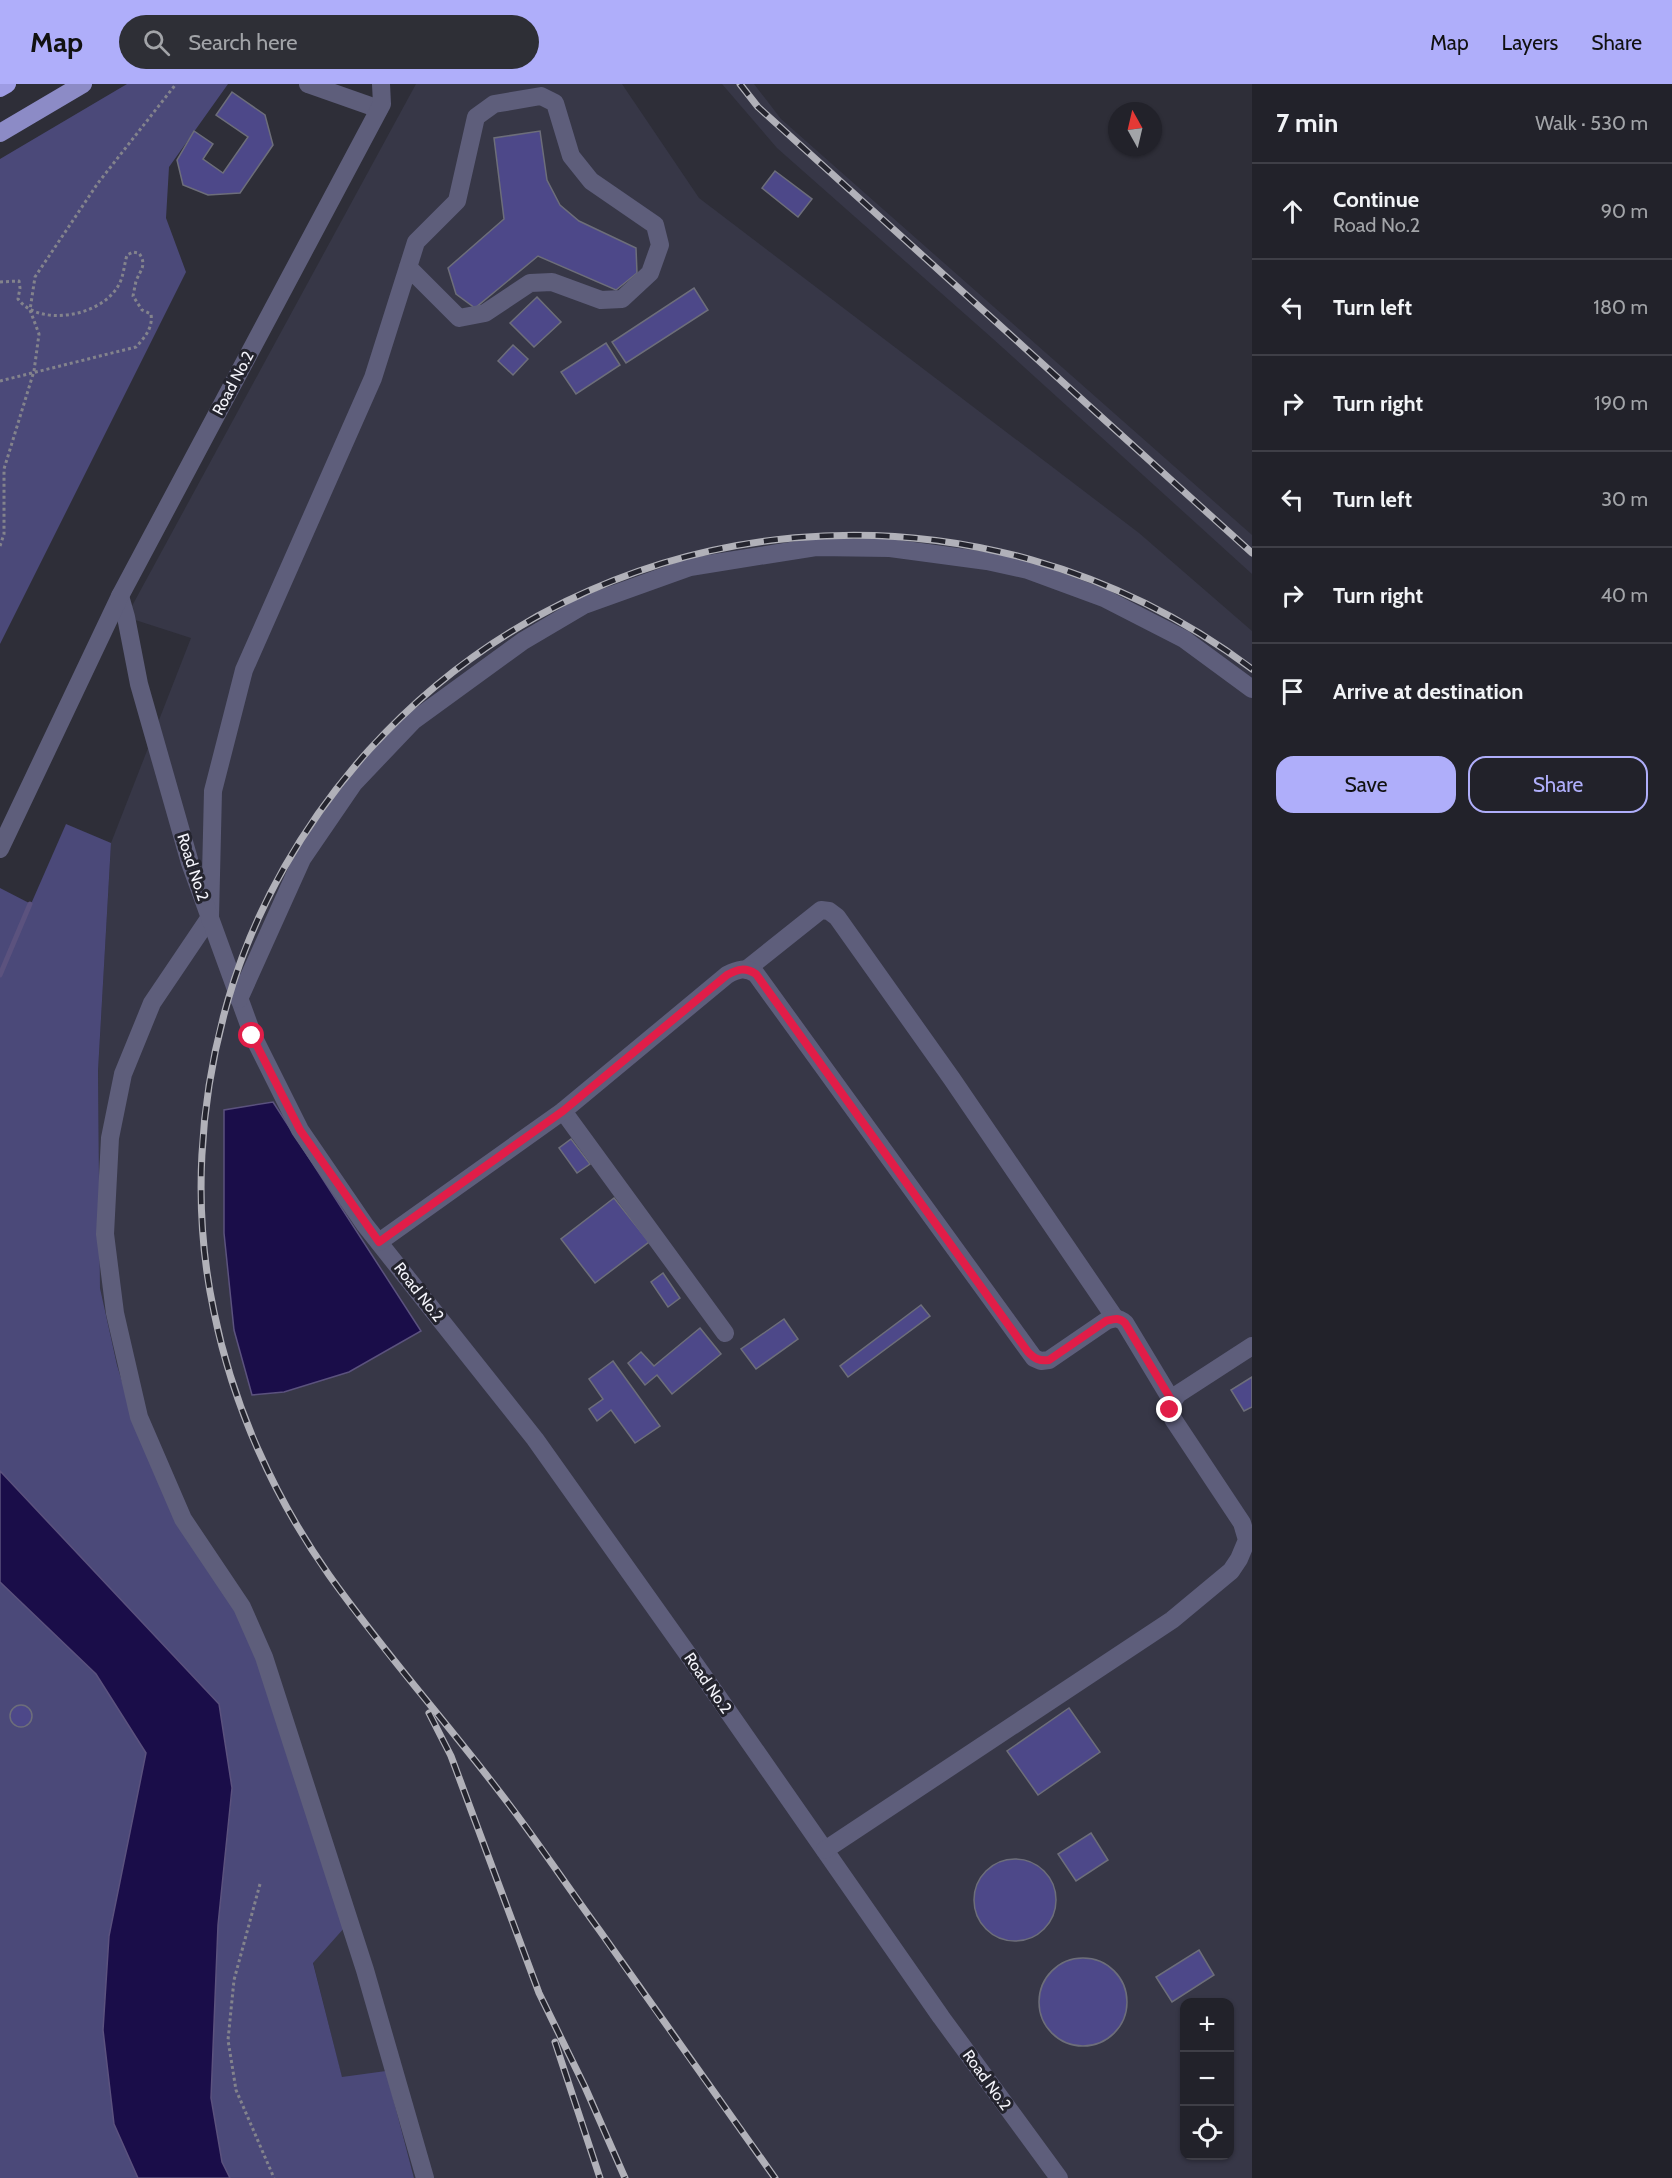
<!DOCTYPE html>
<html lang="en">
<head>
<meta charset="utf-8">
<style>
	:root { --surface:#22222a; --page:#2e2f36; --text:#f1f3f6; --muted:#a2a4a8; --line:#3f3f47; --accent:#afaefa }
	body { margin:0; font-family:Cabin,sans-serif; background:var(--page); color:var(--text) }
	.controls { position:absolute; right:18px; bottom:18px; display:grid; overflow:hidden; border-radius:12px; box-shadow:0 2px 4px #0004 }
	.controls button { width:54px; height:54px; display:grid; place-items:center; padding:0; border:0; border-bottom:2px solid var(--line); background:var(--surface); color:var(--text); font:30px sans-serif }
	.compass { position:absolute; left:1108px; top:18px; width:54px; height:54px; border-radius:50%; background:var(--surface); box-shadow:0 2px 4px #0004; rotate:352deg }
	.stop { position:absolute; width:18px; height:18px; margin:-14px; border:4px solid #e11d48; border-radius:50%; background:#fff }
	.stop.end { background:#e11d48; border-color:#fff; box-shadow:0 2px 6px #0008 }
	.list { margin:0; padding:0; list-style:none }
	h2 { display:flex; justify-content:space-between; align-items:center; height:78px; margin:0; padding:0 24px; font-size:26px }
	h2 small { font-size:20px; font-weight:400; color:var(--muted) }
	.list li { display:grid; grid-template-columns:39px 1fr auto; gap:18px; align-items:center; box-sizing:border-box; height:96px; padding:0 24px; border-top:2px solid var(--line) }
	.list b { display:block; font-size:22px; white-space:nowrap }
	.list p { margin:0; font-size:20px; white-space:nowrap; color:var(--muted) }
	.list em { font-size:20px; font-style:normal; color:var(--muted) }
	.actions { display:flex; gap:12px; padding:18px 24px }
	.actions a { flex:1; padding:14px 0; border:2px solid var(--accent); border-radius:18px; text-align:center; font-size:21px; color:var(--accent) }
	.actions .main { background:var(--accent); color:#111 }
	.icon { flex:none; width:33px; height:33px; fill:none; stroke:currentColor; stroke-width:2; stroke-linecap:round; stroke-linejoin:round }
	.map { position:relative; flex:none; width:1252px; height:2094px; overflow:hidden }
	header { display:flex; align-items:center; gap:36px; box-sizing:border-box; height:84px; padding:0 30px; background:var(--accent); color:#111 }
	header strong { font-size:28px }
	nav { display:flex; gap:33px; margin-inline-start:auto; font-size:21px }
	.search { width:420px; height:54px; background:var(--page); display:flex; align-items:center; gap:15px; box-sizing:border-box; padding:0 21px; border-radius:33px; color:var(--muted); font-size:22px }
	main { display:flex }
	aside { flex:1; background:var(--surface) }
	.map>svg:first-child { display:block }
	.built { fill:#373747; fill-rule:evenodd }
	.green { fill:#4b4979 }
	.water { fill:#1a0d49; stroke:#5b527e; stroke-width:1.5 }
	.lines { fill:none; stroke-linecap:round; stroke-linejoin:round }
	.stream { stroke:#5b527e; stroke-width:5 }
	.building { fill:#4d4889; stroke:#6d6e7a; stroke-width:1.5 }
	.path { stroke:#83838c; stroke-width:3; stroke-dasharray:3 3; stroke-linecap:butt }
	.minor { stroke:#5e5e7b; stroke-width:18 }
	.major { stroke:#8c8bc6; stroke-width:18 }
	.highway { stroke:#9e9ce4; stroke-width:18 }
	.rail-casing { stroke:#b1b1b9; stroke-width:7 }
	.rail { stroke:#24242e; stroke-width:4.5; stroke-dasharray:14; stroke-linecap:butt }
	.route { stroke:#e11d48; stroke-width:8 }
	.labels { text-anchor:middle; dominant-baseline:central; stroke-width:6; stroke-linejoin:round; paint-order:stroke }
	.street-label { font-size:16px; fill:#f4f4fb; stroke:#24242e }
</style>
</head>
<body>
<header>
<strong>Map</strong>
<div class="search"><svg class="icon" aria-label="search" viewBox="0 0 24 24"><circle cx="10" cy="10" r="6"/><path d="M15 15l6 6"/></svg>Search here</div>
<nav><a>Map</a><a>Layers</a><a>Share</a></nav>
</header>
<main>
<div class="map">
<svg width="1252" height="2094" viewBox="0 0 1252 2094">
	<rect width="100%" height="100%" fill="#2e2e38"/>
	<g class="built">
		<path d="M416,0H622L699,114L1139,449L1252,547V2094H414L386,1988L342,1994L313,1878L117,1281L100,1204L98,987L111,759L191,554L126,533ZM1184,1918H1230V2072H1184Z"/>
		<path d="M722,0H754L781,35L1252,451V490L992,254L777,64Z"/>
	</g>
	<g class="green">
		<path d="M127,0H228L169,83L166,134L186,188L0,560V75Z"/>
		<path d="M66,740L111,759L98,987L100,1204L117,1281L137,1346L243,1536L345,1843L313,1879L342,1993L386,1987L414,2094H229L222,2078L211,2014L218,1841L232,1707L219,1620L0,1387V804L31,820Z"/>
		<path d="M0,1498L96,1590L146,1669L109,1852L103,1946L114,2039L138,2094H0Z"/>
	</g>
	<g class="water">
		<path d="M273,1018L421,1247L349,1288L284,1308L252,1311L234,1246L224,1149V1026Z"/>
		<path d="M0,1387L219,1620L232,1704L218,1841L211,2014L222,2078L230,2094H138L114,2040L103,1946L109,1852L146,1669L96,1590L0,1498Z"/>
	</g>
	<g class="lines">
		<path class="stream" d="M0,891L30,820"/>
	</g>
	<g class="building">
		<path d="M232,8L265,31L273,61L240,109L208,111L183,101L177,76L194,47L213,60L203,75L223,89L248,53L216,31Z"/>
		<path d="M540,47L547,96L560,121L579,137L636,164L637,189L616,206L538,172L475,224L456,210L448,184L504,135L494,54Z"/>
		<path d="M775,87L812,115L798,133L762,104Z"/>
		<path d="M694,204L708,226L626,279L612,258Z"/>
		<path d="M537,213L561,238L534,263L510,239Z"/>
		<path d="M606,259L620,281L576,310L561,288Z"/>
		<path d="M513,261L528,275L513,291L498,277Z"/>
		<path d="M571,1055L590,1080L577,1089L559,1064Z"/>
		<path d="M614,1114L649,1158L595,1199L561,1155Z"/>
		<path d="M663,1189L680,1214L668,1223L651,1198Z"/>
		<path d="M921,1221L930,1232L848,1293L840,1282Z"/>
		<path d="M784,1235L798,1255L756,1285L741,1265Z"/>
		<path d="M700,1244L721,1270L672,1310L657,1291L645,1301L628,1279L641,1268L654,1282Z"/>
		<path d="M613,1277L660,1342L635,1359L611,1326L597,1337L589,1325L603,1315L589,1295Z"/>
		<path d="M1252,1293V1323L1244,1327L1231,1306Z"/>
		<circle cx="21" cy="1632" r="11"/>
		<path d="M1069,1624L1100,1668L1038,1711L1007,1667Z"/>
		<path d="M1091,1749L1108,1776L1076,1797L1058,1770Z"/>
		<circle cx="1015" cy="1816" r="41"/>
		<path d="M1199,1866L1214,1891L1172,1918L1156,1893Z"/>
		<circle cx="1083" cy="1918" r="44"/>
	</g>
	<g class="lines">
		<g class="path">
			<path d="M0,198L19,197L20,204L18,215C38,242 93,233 113,209C124,197 123,185 127,171L133,168L139,169C147,181 141,185 136,197C135,202 134,207 133,212L142,226L151,230C153,244 145,253 136,263L0,297"/>
			<path d="M0,462L4,450V385L34,287L39,250L30,226L35,193L98,99L176,0"/>
			<path d="M260,1800L234,1896L228,1956L236,2006L274,2094"/>
		</g>
		<g class="minor">
			<path d="M308,0L379,25"/>
			<path d="M408,183L459,234L485,229L530,199L552,198L601,216L622,215L650,189L660,161L655,141L591,97L571,72L555,19L541,12L494,20L476,33L457,117L416,158L373,294L244,586L213,707L210,833L152,919L123,990L110,1054L105,1150L115,1229L139,1333L183,1435L242,1523L264,1573L365,1886L425,2094"/>
			<path d="M120,512L126,533L139,600L190,779L253,952L300,1046L365,1141L535,1355L709,1600L941,1933L1059,2094"/>
			<path d="M0,765L120,512L382,20L381,0"/>
			<path d="M747,885L821,826L829,827L837,833L952,995L1115,1234"/>
			<path d="M239,915L302,775L354,699L413,637L523,557L584,521L690,483L816,463L890,464L987,477L1028,486L1104,514L1184,555L1252,605"/>
			<path d="M563,1027L725,1249"/>
			<path d="M379,1158L563,1027L727,891C738,885 745,883 756,890L1034,1274L1041,1277L1049,1276L1106,1237C1114,1234 1118,1233 1125,1239L1172,1317"/>
			<path d="M825,1766L1172,1536L1231,1487L1239,1475L1247,1456L1242,1439L1173,1335C1170,1324 1171,1319 1178,1310L1252,1262"/>
		</g>
		<path class="major" d="M0,49L83,0"/>
		<path class="highway" d="M0,4L7,0"/>
		<g class="rail-casing">
			<g id="rail">
				<path d="M740,0L758,23L1252,469"/>
				<path d="M429,1629L451,1672L539,1909L585,2003L625,2094"/>
				<path d="M555,1958L600,2094"/>
				<path d="M775,2094C717,2012 658,1930 600,1847C569,1805 540,1761 508,1719C450,1642 385,1570 329,1491C274,1413 233,1322 214,1228C192,1125 199,1017 228,916C255,823 305,737 369,666C599,412 980,381 1252,585"/>
			</g>
		</g>
		<use href="#rail" class="rail"/>
	</g>
	<g class="lines">
		<path class="route" d="M252,952L300,1046L379,1158L563,1027L727,891C738,885 745,883 756,890L1028,1268C1035,1275 1039,1277 1049,1276L1106,1237C1114,1235 1119,1233 1125,1239L1172,1317L1170,1326"/>
	</g>
	<g class="labels">
		<g class="street-label">
			<text transform="translate(233 299) rotate(-62)">Road No.2</text>
			<text transform="translate(193 783) rotate(72)">Road No.2</text>
			<text transform="translate(419 1208) rotate(52)">Road No.2</text>
			<text transform="translate(708 1599) rotate(55)">Road No.2</text>
			<text transform="translate(987 1996) rotate(54)">Road No.2</text>
		</g>
	</g>
</svg>
<div class="controls">
<button>+</button>
<button>−</button>
<button><svg class="icon" aria-label="locate" viewBox="0 0 24 24"><circle cx="12" cy="12" r="6"/><path d="M12 2v4M12 18v4M2 12h4M18 12h4"/></svg></button>
</div>
<svg class="compass" viewBox="-18 -18 36 36"><path d="M0-13l5 13h-10z" fill="#e53935"/><path d="M0 13l5-13h-10z" fill="#a2a4a8"/></svg>
<div class="stop" style="left:252px;top:952px"></div>
<div class="stop end" style="left:1170px;top:1326px"></div>
</div>
<aside>
<h2>7 min<small>Walk · 530 m</small></h2>
<ul class="list">
<li><svg class="icon" aria-label="ahead" viewBox="0 0 24 24"><path d="M12 20V5M6 11l6-6 6 6"/></svg><div><b>Continue</b><p>Road No.2</p></div><em>90 m</em></li>
<li><svg class="icon" aria-label="left" viewBox="0 0 24 24"><path d="M17 20v-9H6M10 6l-5 5 5 5"/></svg><div><b>Turn left</b></div><em>180 m</em></li>
<li><svg class="icon" aria-label="right" viewBox="0 0 24 24"><path d="M7 20v-9h11M14 6l5 5-5 5"/></svg><div><b>Turn right</b></div><em>190 m</em></li>
<li><svg class="icon" aria-label="left" viewBox="0 0 24 24"><path d="M17 20v-9H6M10 6l-5 5 5 5"/></svg><div><b>Turn left</b></div><em>30 m</em></li>
<li><svg class="icon" aria-label="right" viewBox="0 0 24 24"><path d="M7 20v-9h11M14 6l5 5-5 5"/></svg><div><b>Turn right</b></div><em>40 m</em></li>
<li><svg class="icon" aria-label="arrive" viewBox="0 0 24 24"><path d="M6 21V4h12l-3 4 3 4H6"/></svg><div><b>Arrive at destination</b></div></li>
</ul>
<div class="actions"><a class="main">Save</a><a>Share</a></div>
</aside>
</main>
</body>
</html>
